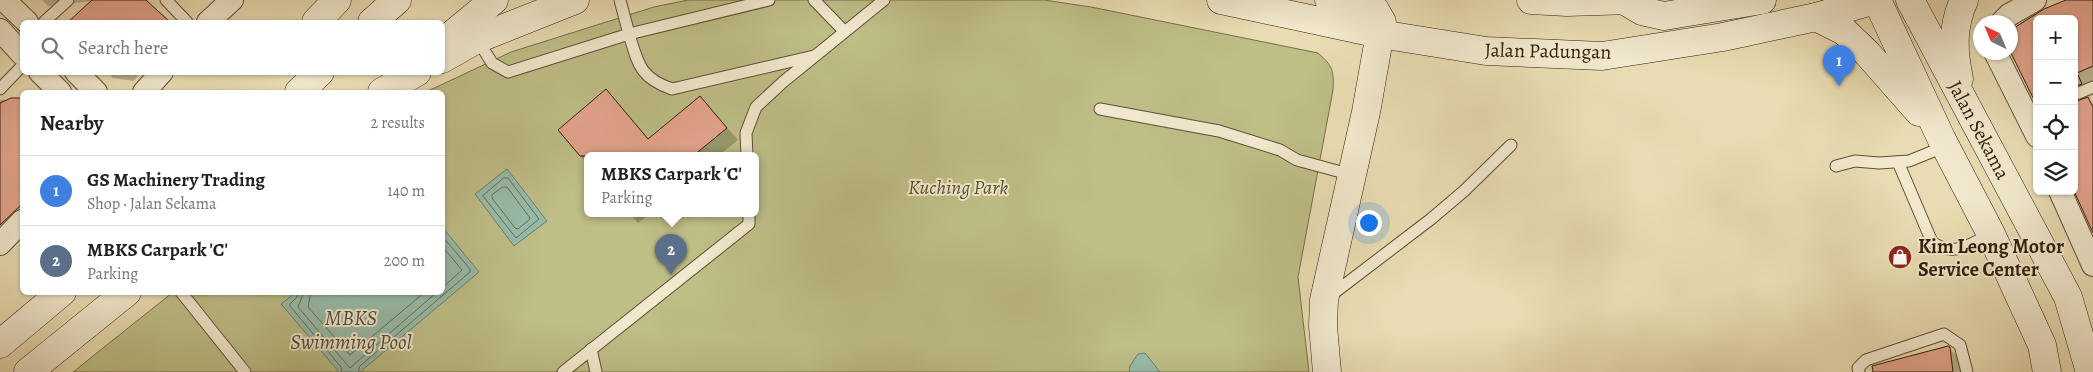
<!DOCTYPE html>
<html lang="en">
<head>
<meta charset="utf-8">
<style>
	:root { --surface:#fff; --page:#f6f6f6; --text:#202124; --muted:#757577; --line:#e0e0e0; --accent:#8f2418 }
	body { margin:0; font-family:Alegreya,serif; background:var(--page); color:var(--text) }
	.controls { position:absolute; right:15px; top:15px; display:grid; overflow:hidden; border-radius:8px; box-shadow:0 1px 4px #0004 }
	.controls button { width:45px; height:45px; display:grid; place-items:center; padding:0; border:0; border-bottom:1px solid var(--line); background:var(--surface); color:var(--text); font:25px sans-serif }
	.compass { position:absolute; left:1973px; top:15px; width:45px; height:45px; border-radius:50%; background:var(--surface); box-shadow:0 1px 4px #0004; rotate:316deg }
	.you { position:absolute; left:1368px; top:222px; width:18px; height:18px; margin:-12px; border:4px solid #fff; border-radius:50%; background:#1a73e8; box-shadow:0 0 0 8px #1a73e833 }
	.badge { display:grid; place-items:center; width:32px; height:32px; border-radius:50%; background:var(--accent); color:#fff; font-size:16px; font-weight:700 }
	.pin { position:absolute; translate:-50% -41px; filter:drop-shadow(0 1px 2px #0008) }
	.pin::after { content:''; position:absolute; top:26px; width:18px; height:15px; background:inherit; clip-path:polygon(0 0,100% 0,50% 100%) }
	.popup { position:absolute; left:584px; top:152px; width:175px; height:65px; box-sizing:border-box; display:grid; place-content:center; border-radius:8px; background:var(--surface); filter:drop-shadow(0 1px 4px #0005); font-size:16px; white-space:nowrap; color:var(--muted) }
	.popup b { font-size:19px; color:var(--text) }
	.popup::after { content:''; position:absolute; left:50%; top:100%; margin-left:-10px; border:10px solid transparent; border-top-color:var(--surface) }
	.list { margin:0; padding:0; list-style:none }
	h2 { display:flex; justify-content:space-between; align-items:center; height:65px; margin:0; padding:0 20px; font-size:21px }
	h2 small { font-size:16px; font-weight:400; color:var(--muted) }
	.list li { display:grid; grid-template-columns:32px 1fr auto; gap:15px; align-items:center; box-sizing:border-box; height:70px; padding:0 20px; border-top:1px solid var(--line) }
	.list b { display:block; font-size:19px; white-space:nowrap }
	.list p { margin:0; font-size:16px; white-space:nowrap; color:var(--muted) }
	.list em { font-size:16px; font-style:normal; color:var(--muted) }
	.icon { flex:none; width:28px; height:28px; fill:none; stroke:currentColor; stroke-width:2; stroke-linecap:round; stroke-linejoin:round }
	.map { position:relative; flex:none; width:2093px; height:372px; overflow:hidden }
	.search { position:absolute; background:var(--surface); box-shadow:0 1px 4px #0004; left:20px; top:20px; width:425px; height:55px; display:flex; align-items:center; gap:12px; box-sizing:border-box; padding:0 18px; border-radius:8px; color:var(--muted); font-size:19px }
	.panel { position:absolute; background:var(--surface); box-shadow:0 1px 4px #0004; left:20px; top:90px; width:425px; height:205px; border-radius:8px }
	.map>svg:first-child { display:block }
	.green { fill:#bebe87; stroke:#786e4a; fill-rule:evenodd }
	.water { fill:#97bcaa; stroke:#6f7d6b }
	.shadow { fill:#0003 }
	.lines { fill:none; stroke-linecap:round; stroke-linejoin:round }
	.shore { stroke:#646d5b; stroke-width:1 }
	.building { fill:#e3a48c; stroke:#321e0c }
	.lane-casing { stroke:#604e36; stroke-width:13 }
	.street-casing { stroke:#604e36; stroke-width:24 }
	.secondary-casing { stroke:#321e0c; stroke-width:29 }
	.lane { stroke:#f1e8cd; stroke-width:11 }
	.street { stroke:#f1e8cd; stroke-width:22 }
	.secondary { stroke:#f1e8cd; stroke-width:28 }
	.labels { text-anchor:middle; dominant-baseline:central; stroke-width:4; stroke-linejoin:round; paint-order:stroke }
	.street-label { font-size:20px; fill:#321e0c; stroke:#f1e8cd }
	.park-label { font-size:20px; font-style:italic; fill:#5c4e31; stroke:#f1e8cd }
	.poi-label { font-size:20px; font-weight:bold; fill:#321e0c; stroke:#f1e8cd; text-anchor:start }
	.water-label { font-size:21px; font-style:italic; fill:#504d3b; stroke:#f1e8cd }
</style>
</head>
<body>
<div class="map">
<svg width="2093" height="372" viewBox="0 0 2093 372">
	<rect width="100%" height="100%" fill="#e9dcb2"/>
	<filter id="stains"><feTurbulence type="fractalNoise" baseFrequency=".004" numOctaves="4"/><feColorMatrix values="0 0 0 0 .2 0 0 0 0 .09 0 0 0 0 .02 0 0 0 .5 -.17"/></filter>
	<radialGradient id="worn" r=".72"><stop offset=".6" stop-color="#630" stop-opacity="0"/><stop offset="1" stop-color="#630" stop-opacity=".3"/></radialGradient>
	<path class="green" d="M688,0H1044L1091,7L1318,53C1333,66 1334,71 1333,90L1298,277L1309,372H73L172,293L442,292V92H426L511,52L654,7ZM587,156H755V214H587Z"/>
	<g class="water">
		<path d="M507,169L547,221L514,246L475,194Z"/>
		<path d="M443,228L479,272L360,372H339L281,304L295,293L442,292Z"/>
		<path d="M1145,353L1160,372H1129L1130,366L1138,354Z"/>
	</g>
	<g class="shadow">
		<path d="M42,0H144L168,22H72L92,1L48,6Z"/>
		<path d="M2069,0H2093V83L2088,85L2093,95L2087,98L2093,104V230L2074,189V19H2037L2013,31Z"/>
		<path d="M108,72H141L134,81L113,78Z"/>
		<path d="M606,91L649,140L700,97L738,140L718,156H587V164L560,130Z"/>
		<path d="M21,99L22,225L0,249V100Z"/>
		<path d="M630,214H649L638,223Z"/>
		<path d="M1949,348L1961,360L1962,372H1878Z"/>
	</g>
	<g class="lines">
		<g class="shore">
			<path d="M504,178H508L539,219L516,238L483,196Z"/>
			<path d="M503,187H507L530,218L529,220L518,229L515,228L492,198V195Z"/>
			<path d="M442,246L462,270L442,288"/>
			<path d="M298,292L297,297L290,304V306L341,367L342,372"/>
			<path d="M304,292L298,307L350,368L437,292"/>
			<path d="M311,292L308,307L350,355L425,292"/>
			<path d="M358,372L360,366L470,272V269L442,236"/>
		</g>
	</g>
	<g class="building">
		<path d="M92,0H146L170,22H68Z"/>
		<path d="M2066,0H2093V66L2077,73L2082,84L2074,87V19H2037V106L2010,51V34L2017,26L2044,9Z"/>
		<path d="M606,89L648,139L700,96L727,128L693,156H580L558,130Z"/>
		<path d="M2088,97L2093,107V233L2074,191V102Z"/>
		<path d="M11,98H22V204L0,225V103Z"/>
		<path d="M1948,346L1950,347L1953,372H1873L1872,366Z"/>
	</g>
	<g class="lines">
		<g class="lane-casing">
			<g id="lane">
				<path d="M166,0L187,22"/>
				<path d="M620,0L629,34L769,0"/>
				<path d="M814,0L844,31"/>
				<path d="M44,22L68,0"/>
				<path d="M477,39L492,63L508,72L629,34C638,64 640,78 672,89L814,56"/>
				<path d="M0,89L22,66"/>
				<path d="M2074,95L2093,87"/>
				<path d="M1100,109L1219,131L1280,150L1297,160L1352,175"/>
				<path d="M747,156L746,133L756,107L783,82L884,0"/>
				<path d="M1898,162L1932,242C1954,258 1970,244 1991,234"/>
				<path d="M1836,166L1855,161L1879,163L1909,161L1946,146"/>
				<path d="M181,292L245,372"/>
				<path d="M1330,296L1431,219L1464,191L1511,145"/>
				<path d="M591,349L596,372"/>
				<path d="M563,372L749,224V214"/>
				<path d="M1859,372L1858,368L1866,360L1944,334L1960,345L1967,372"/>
			</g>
		</g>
		<g class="street-casing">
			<g id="street">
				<path d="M4,0L27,22"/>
				<path d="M208,22L232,0"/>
				<path d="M2002,22L2009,15L2035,0"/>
				<path d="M0,30L22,54"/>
				<path d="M1995,52L2037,136"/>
				<path d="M40,72L60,92"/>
				<path d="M76,72L96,92"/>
				<path d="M144,92L162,72"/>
				<path d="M2060,191L2093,265"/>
				<path d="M0,244L22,221"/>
			</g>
		</g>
		<g class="secondary-casing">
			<g id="secondary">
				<path d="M1221,0L1380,34L1486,51L1602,56L1723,37L1816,17L1875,0"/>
				<path d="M1531,0L1567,2L1631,0"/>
				<path d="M1877,0L1941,138L1991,234L2042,345L2047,372"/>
				<path d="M1910,0L2068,297L2090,372"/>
				<path d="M1627,2L1642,11L1664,16L1762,0"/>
				<path d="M1816,17L1844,31L1867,53L1919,112"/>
				<path d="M316,22L337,0"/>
				<path d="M372,22L397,0"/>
				<path d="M442,43L494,0"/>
				<path d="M442,59L477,39L575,0"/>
				<path d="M1959,79C1953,50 1952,27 1964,0"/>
				<path d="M299,92L320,72"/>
				<path d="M382,92L417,72"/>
				<path d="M0,344L62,292"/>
				<path d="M28,372L127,292"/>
				<path d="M1327,372L1323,326L1324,300L1366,112L1382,22L1375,10L1329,0"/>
			</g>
		</g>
		<use href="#lane" class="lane"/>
		<use href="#street" class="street"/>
		<use href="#secondary" class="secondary"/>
	</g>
	<defs>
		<g id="shop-disc" transform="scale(1.25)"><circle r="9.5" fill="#8f2418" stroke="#f1e8cd"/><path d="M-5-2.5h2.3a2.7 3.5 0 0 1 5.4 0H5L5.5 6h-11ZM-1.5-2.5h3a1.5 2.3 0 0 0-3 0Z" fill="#fff"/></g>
	</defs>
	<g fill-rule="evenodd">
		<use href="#shop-disc" x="1900" y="257"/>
	</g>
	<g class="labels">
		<g class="street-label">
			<text transform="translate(1548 51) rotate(1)">Jalan Padungan</text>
			<text transform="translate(1979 130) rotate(62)">Jalan Sekama</text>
		</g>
		<g class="park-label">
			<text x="958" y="187">Kuching Park</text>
		</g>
		<g class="poi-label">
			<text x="1918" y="246">Kim Leong Motor<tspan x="1918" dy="23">Service Center</tspan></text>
		</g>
		<g class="water-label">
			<text x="351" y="318">MBKS<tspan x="351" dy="24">Swimming Pool</tspan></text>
		</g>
	</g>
	<rect width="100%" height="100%" filter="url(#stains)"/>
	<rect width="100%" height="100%" fill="url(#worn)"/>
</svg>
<div class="controls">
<button>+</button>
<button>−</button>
<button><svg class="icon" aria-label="locate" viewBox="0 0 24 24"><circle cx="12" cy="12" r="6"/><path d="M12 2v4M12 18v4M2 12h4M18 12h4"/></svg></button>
<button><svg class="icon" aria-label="layers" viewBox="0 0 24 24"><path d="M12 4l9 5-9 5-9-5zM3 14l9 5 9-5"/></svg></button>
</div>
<svg class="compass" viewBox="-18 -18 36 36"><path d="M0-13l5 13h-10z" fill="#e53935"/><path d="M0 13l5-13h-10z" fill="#757577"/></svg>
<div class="you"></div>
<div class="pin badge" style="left:1839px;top:86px;background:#3f7fe0">1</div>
<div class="pin badge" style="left:671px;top:275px;background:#5c6f8a">2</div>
<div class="popup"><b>MBKS Carpark 'C'</b>Parking</div>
<div class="search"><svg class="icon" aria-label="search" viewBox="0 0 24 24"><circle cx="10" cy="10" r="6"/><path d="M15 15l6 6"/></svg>Search here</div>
<section class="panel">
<h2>Nearby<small>2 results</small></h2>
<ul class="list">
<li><span class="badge" style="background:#3f7fe0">1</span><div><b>GS Machinery Trading</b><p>Shop · Jalan Sekama</p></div><em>140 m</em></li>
<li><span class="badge" style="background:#5c6f8a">2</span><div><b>MBKS Carpark 'C'</b><p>Parking</p></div><em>200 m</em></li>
</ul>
</section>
</div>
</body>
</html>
